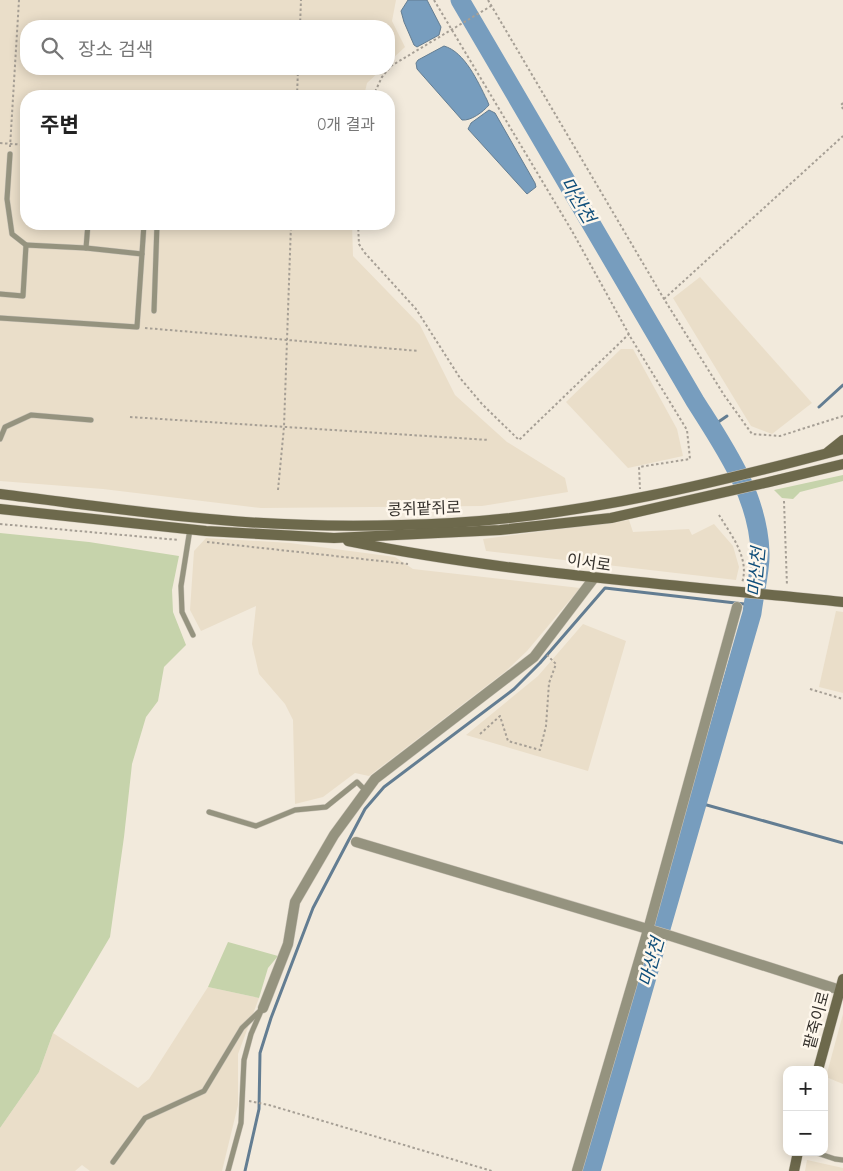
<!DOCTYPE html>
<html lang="ko">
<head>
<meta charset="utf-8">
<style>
	:root { --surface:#fff; --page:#f6f6f6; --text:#222; --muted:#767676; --line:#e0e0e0 }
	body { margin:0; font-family:Quicksand,"Noto Sans KR",sans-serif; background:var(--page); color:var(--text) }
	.controls { position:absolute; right:15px; bottom:15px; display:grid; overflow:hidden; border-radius:10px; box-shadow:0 2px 12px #0003 }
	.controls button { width:45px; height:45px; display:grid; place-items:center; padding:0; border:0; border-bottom:1px solid var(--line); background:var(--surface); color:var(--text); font:25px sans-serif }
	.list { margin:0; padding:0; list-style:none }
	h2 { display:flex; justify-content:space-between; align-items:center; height:65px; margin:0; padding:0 20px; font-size:21px }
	h2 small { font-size:16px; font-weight:400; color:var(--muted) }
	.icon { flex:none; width:28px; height:28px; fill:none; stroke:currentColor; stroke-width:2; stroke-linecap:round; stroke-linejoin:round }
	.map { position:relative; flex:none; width:843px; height:1171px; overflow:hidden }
	.search { position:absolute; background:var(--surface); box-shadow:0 2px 12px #0003; left:20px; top:20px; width:375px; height:55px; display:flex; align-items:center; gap:12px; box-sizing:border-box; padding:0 18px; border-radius:20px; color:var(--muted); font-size:19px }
	.panel { position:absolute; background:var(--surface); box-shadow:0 2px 12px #0003; left:20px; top:90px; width:375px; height:140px; border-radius:20px }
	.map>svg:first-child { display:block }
	.built { fill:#eadec9 }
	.green { fill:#c6d3ab }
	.water { fill:#779dbe; stroke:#637d92 }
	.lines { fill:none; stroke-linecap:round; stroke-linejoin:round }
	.stream { stroke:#637d92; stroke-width:3 }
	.river { stroke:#779dbe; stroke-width:19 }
	.lane-casing { stroke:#ccc5b9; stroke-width:6 }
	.street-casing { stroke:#ccc5b9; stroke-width:11 }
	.secondary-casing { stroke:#ccc5b9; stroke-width:11 }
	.path { stroke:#a69f95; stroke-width:2; stroke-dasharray:2.5 2.5; stroke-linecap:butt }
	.lane { stroke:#95937f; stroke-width:5 }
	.street { stroke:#95937f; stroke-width:10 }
	.secondary { stroke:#6d694c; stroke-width:10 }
	.labels { text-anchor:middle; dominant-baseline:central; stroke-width:5; stroke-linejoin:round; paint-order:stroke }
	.street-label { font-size:16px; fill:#35312c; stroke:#fef7ec }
	.water-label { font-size:18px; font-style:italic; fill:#0f4e7a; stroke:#fef7ec }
</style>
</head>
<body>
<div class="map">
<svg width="843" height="1171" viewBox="0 0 843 1171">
	<rect width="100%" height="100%" fill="#f2eadc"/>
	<g class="built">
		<path d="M0,0H396L392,21L405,47L389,62V26H26V69H382L367,83L364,96H26V224H352L353,256L420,325L455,395L507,442L565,478L568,492L482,506L261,508L103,489L0,481Z"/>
		<path d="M700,277L812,403L772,434L751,426L673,298Z"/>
		<path d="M621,349H633L677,429L683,456L628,468L566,402Z"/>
		<path d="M629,520L633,532L689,529L692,535L714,524L733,546L739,567L736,580L486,551L483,539Z"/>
		<path d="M206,538L290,543L395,557L413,569L580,588L527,651L506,671L369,776L355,773L323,797L295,804L293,720L285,704L259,674L252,644L256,606L201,631L190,610L194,551Z"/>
		<path d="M836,611L843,612V693L819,687Z"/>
		<path d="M583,624L626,641L588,771L466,735L538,676Z"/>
		<path d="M208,987L259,998L238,1054V1105L222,1171H90L82,1165L75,1171H0V1128L39,1072L53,1033L138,1088L149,1079Z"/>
		<path d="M843,1014V1084L826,1077Z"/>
		<path d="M807,1160L843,1168V1171H805Z"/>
	</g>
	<g class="green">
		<path d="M843,475V481L800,492L793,499L782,498L774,490Z"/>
		<path d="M0,533L89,542L179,556L172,590L173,612L186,645L164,667L158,701L146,717L132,764L124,837L110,937L53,1033L39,1072L0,1128Z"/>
		<path d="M228,942L278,956L268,968L259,998L208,987Z"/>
	</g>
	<g class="water">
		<path d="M408,0H427L441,27L439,35L417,47L414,45L404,22L401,11Z"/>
		<path d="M444,46C465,52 478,82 487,100L489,105C483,112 471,121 462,120L417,69L416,63L418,60Z"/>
		<path d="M489,110L495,113L535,183L536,187L527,194L468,129L471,123Z"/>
	</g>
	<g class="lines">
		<g class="stream">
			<path d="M819,407L843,385"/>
			<path d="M711,427L727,416"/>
			<path d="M696,802L843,843"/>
			<path d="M245,1171L259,1109L260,1053L271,1018L313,908L365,809L384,787L514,689L540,663L605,588L753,605"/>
		</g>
		<path class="river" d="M460,0L695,401C724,447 758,495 760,552C761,569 754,595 752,613L591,1171"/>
		<g class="lane-casing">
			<g id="lane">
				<path d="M10,154L7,199L12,234L26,245"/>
				<path d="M132,224L157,225L154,311"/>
				<path d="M86,248L88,224"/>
				<path d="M0,294L23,296L26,245L86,248L142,254"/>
				<path d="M0,318L137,327L144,224"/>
				<path d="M0,439L5,427L31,415L91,420"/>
				<path d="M190,529L181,586L182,612L193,635"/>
				<path d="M209,812L256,826L295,810L326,807L357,782L366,791"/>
				<path d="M814,1152L835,1159L843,1160"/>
				<path d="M113,1162L145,1118L204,1091L242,1028L263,1008"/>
				<path d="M228,1171L241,1123L244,1060L251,1034L261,1011"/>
			</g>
		</g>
		<g class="street-casing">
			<g id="street">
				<path d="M356,842L671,936L840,990"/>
				<path d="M263,1008L288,944L295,902L334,835L375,779L534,657L594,578"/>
				<path d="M577,1171L648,930L737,607"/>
			</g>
		</g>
		<g class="secondary-casing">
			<g id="secondary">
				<path d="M828,452L843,440"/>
				<path d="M0,494C74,503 147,514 221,520C298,527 376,527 452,523C585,515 715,483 843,449"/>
				<path d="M0,509L206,531L334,538L500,530L611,518L769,482L843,464"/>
				<path d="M348,541C511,574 678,585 843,602"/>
				<path d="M818,1070L843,979"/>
				<path d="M794,1171L798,1152"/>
			</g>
		</g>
		<g class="path">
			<path d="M434,0L572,231L631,338L687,430L690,459L639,467L640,489"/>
			<path d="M488,0L664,299L724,395L752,434L780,436L843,416"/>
			<path d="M300,26L301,0"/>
			<path d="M297,96L298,69"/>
			<path d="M373,96L382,77L391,66L491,6"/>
			<path d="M843,103L841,105L843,109"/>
			<path d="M0,143L26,145"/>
			<path d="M10,147L19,0"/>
			<path d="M358,224L359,244L364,252L416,309L460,378L482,404L519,440L629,334"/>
			<path d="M664,299L843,136"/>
			<path d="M145,328L419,351"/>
			<path d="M130,417L489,440"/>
			<path d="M278,490L284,427L291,224"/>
			<path d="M784,501L787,586"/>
			<path d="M719,515C731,535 750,558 742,583"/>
			<path d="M0,524L179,540"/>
			<path d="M207,542L408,564"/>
			<path d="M810,689L843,699"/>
			<path d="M480,734L500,716L508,741L540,750L546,726L549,683L556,664L547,655"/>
			<path d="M249,1101L269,1105L492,1171"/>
		</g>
		<use href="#lane" class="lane"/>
		<use href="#street" class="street"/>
		<use href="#secondary" class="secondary"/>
	</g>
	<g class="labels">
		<g class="street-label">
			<text transform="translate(424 508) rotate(-2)">콩쥐팥쥐로</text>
			<text transform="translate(589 562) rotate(8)">이서로</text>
			<text transform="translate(816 1020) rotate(-75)">팥죽이로</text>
		</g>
		<g class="water-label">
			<text transform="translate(578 200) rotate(59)">마산천</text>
			<text transform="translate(756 572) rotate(-85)">마산천</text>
			<text transform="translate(651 962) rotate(-74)">마산천</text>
		</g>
	</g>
</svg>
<div class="controls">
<button>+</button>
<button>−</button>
</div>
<div class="search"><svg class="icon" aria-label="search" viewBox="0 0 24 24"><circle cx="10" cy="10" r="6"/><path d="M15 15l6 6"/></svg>장소 검색</div>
<section class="panel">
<h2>주변<small>0개 결과</small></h2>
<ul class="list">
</ul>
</section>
</div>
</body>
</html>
